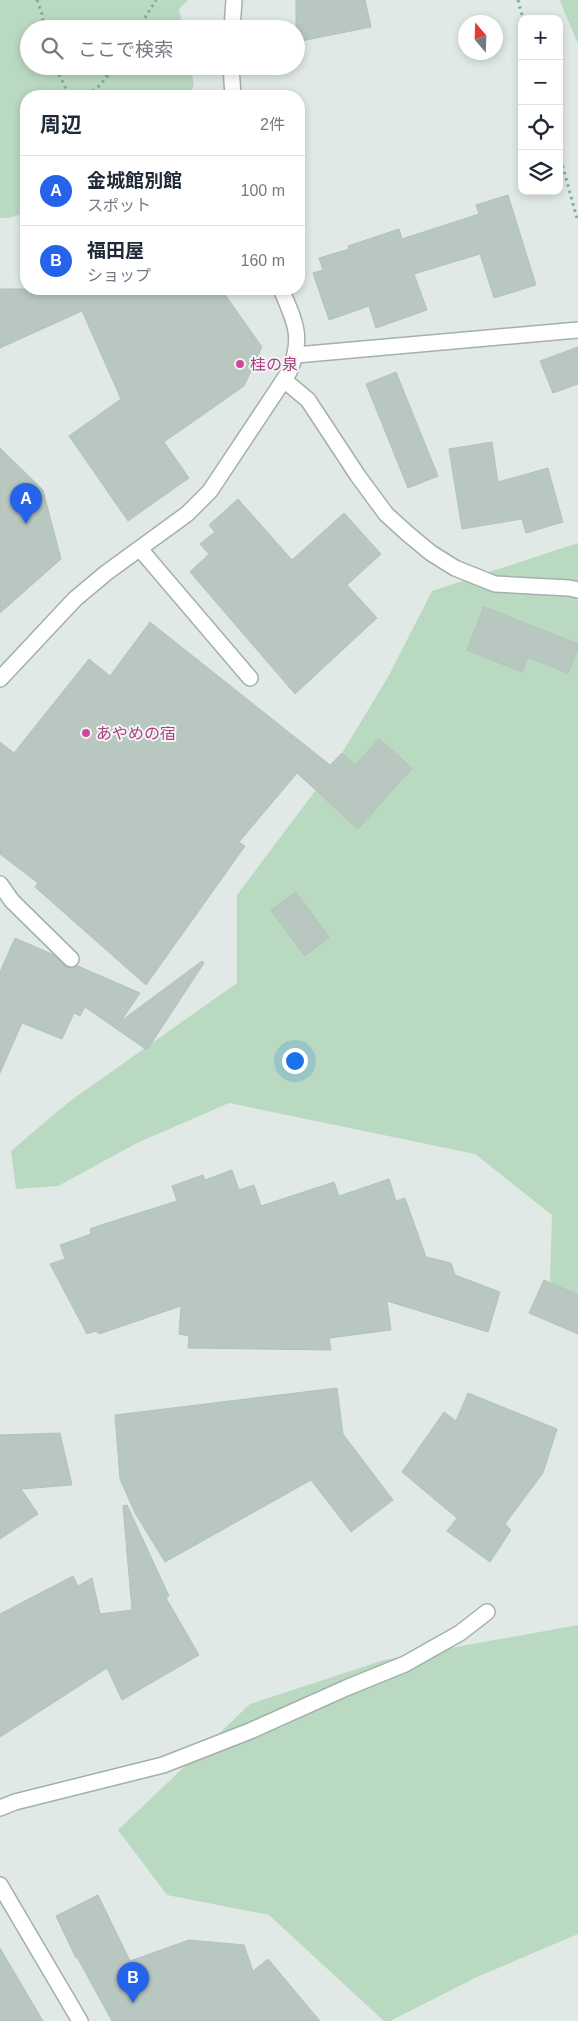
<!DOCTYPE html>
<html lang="ja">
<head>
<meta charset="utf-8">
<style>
	:root { --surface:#fff; --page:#f6f6f7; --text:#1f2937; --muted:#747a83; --line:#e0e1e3; --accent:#2563eb }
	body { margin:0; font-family:Arial,"Noto Sans JP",sans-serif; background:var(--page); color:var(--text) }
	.controls { position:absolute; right:15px; top:15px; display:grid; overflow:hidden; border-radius:10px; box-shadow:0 2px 8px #0003 }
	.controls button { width:45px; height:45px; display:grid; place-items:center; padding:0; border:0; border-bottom:1px solid var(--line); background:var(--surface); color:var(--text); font:25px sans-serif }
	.compass { position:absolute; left:458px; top:15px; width:45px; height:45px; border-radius:50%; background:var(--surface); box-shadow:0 2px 8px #0003; rotate:341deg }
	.you { position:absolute; left:294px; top:1060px; width:18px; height:18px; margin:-12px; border:4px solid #fff; border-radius:50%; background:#1a73e8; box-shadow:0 0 0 8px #1a73e833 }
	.badge { display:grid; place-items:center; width:32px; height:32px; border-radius:50%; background:var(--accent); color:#fff; font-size:16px; font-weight:700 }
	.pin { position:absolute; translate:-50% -41px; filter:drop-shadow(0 1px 2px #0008) }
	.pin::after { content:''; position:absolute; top:26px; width:18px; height:15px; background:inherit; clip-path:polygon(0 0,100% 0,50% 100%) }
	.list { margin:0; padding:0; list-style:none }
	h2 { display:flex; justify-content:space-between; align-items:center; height:65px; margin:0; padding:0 20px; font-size:21px }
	h2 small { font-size:16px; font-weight:400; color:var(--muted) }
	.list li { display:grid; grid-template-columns:32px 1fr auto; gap:15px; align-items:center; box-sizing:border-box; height:70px; padding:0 20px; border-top:1px solid var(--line) }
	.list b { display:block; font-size:19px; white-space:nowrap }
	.list p { margin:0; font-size:16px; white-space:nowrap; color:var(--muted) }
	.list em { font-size:16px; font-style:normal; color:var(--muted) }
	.icon { flex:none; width:28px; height:28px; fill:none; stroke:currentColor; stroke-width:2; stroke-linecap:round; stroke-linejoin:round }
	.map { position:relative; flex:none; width:578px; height:2021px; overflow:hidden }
	.search { position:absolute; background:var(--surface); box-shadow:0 2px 8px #0003; left:20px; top:20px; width:285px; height:55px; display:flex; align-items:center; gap:12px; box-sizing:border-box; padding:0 18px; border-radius:28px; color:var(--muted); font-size:19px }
	.panel { position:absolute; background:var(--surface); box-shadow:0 2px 8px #0003; left:20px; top:90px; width:285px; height:205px; border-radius:20px }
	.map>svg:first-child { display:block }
	.green { fill:#bad9c1 }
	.building { fill:#b8c7c0; stroke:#b3c2bb }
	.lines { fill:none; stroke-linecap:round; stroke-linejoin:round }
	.minor-casing { stroke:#a3b0ab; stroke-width:18 }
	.path { stroke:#83ab9c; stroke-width:3; stroke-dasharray:2.5 4; stroke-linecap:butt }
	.minor { stroke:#fff; stroke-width:15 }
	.hotel-dot { fill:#d1479c; stroke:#f0f6f3; stroke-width:2 }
	.labels { text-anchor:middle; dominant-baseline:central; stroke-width:4; stroke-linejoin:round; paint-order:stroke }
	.hotel-label { font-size:16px; fill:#b23c85; stroke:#f0f6f3; text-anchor:start }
</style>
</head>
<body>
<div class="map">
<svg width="578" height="2021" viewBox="0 0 578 2021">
	<rect width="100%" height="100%" fill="#e0e9e5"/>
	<g class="green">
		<path d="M0,0H188L179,9L183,29H29V66H190L194,84L190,96H26V213L8,218H0Z"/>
		<path d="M560,0H578V44L562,6Z"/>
		<path d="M578,543V1326L575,1324L550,1280L552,1215L475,1154L229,1103L137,1143L58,1186L16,1189L11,1151L70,1101L237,983V895L336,763L388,677L432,591Z"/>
		<path d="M578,1625V1934L477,1977L390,2021H384L269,1915L167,1895L118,1830L250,1704L384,1660Z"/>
	</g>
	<g class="building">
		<path d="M296,0H365L371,27L296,42Z"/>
		<path d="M508,195L536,285L494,298L480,254L414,274L427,310L376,328L369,306L329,320L313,273L323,270L319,258L349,249L348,246L399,229L402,239L479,214L476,205Z"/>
		<path d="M0,289H221L262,347L244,386L164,442L189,478L128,521L69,436L121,399L82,311L0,348Z"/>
		<path d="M578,347V384L553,393L540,361Z"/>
		<path d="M396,372L438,476L408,488L366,384Z"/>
		<path d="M492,442L498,482L548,468L563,522L526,533L522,519L462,529L449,449Z"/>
		<path d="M0,448L43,490L61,559L0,613Z"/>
		<path d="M238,499L292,560L344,513L381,554L347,585L377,618L295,694L190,572L209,554L200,544L215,532L209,525Z"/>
		<path d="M484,607L578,644V649L568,673L528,657L522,672L467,650Z"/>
		<path d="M150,622L330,765L342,753L355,765L379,739L412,768L358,829L297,773L239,842L245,846L146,985L35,887L38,883L0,854V742L14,753L89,659L110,676Z"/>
		<path d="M296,892L329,937L305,956L271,910Z"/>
		<path d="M15,938L54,955L68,968L78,966L140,993L121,1021L202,961L204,963L147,1050L85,1007L80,1016L74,1013L62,1039L22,1023L0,1073V972Z"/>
		<path d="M232,1170L239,1190L254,1185L261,1206L334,1182L339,1196L389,1179L396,1201L405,1198L426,1257L451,1263L455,1275L500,1292L488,1332L387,1301L391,1330L329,1338L331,1350L188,1348L189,1336L179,1334L181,1306L99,1334L96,1331L87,1334L50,1264L65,1259L60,1245L91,1234L90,1229L101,1225L177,1201L172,1186L203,1175L205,1180Z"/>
		<path d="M544,1280L578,1295V1334L529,1313Z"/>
		<path d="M337,1388L343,1434L393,1500L351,1532L311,1480L165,1562L135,1513L120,1479L115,1415Z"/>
		<path d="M468,1393L557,1429L543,1473L505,1524L511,1530L490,1562L447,1531L457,1518L402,1472L444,1412L456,1421Z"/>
		<path d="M60,1433L72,1485L21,1489L38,1514L0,1539V1435Z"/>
		<path d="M127,1505L169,1596L166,1598L199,1655L122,1700L107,1668L0,1737V1614L73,1576L78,1586L92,1578L100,1614L132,1610L123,1506Z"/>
		<path d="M98,1895L130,1961L189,1940L244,1945L253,1971L268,1959L320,2021H112L77,1957L76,1958L56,1916Z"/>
		<path d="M0,1948L43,2021H0Z"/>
	</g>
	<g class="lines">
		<g class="minor-casing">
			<g id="minor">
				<path d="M232,29L234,0"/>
				<path d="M231,66L233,96"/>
				<path d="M296,355L578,330"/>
				<path d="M284,380L308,400L358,476L386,514L408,534L431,553L455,568L495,584L569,588L578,590"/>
				<path d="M140,549L250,678"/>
				<path d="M0,679L75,599L106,573L187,514L210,491L289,372C304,337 295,322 281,289"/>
				<path d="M0,884L12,901L71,959"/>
				<path d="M0,1808L15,1802L163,1765L250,1731L346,1688L405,1664L460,1633L487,1612"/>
				<path d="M0,1885L80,2021"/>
			</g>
		</g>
		<g class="path">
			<path d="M37,0L43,17L42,29"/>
			<path d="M518,0L523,19"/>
			<path d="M138,29L156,0"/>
			<path d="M49,66C53,69 58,72 60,77C63,81 64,87 68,91C88,106 105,80 114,66"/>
			<path d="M559,153L578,222"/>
		</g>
		<use href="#minor" class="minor"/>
	</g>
	<g class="hotel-dot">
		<circle cx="240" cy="364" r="5"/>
		<circle cx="86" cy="733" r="5"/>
	</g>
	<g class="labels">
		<g class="hotel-label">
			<text x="250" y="364">桂の泉</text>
			<text x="96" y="733">あやめの宿</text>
		</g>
	</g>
</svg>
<div class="controls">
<button>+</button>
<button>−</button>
<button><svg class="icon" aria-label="locate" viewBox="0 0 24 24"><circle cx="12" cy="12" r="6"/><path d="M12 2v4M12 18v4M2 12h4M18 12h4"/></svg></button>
<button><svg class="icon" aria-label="layers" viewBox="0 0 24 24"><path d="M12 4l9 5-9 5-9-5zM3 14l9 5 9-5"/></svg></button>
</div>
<svg class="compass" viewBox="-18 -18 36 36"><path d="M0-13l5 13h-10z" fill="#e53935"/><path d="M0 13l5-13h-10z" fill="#747a83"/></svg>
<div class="you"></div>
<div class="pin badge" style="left:26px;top:524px">A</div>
<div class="pin badge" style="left:133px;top:2003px">B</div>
<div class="search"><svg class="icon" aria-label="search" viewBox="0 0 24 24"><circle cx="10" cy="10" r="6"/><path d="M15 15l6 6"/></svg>ここで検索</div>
<section class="panel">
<h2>周辺<small>2件</small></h2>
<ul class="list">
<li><span class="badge">A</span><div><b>金城館別館</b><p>スポット</p></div><em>100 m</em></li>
<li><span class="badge">B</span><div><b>福田屋</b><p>ショップ</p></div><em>160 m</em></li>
</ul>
</section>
</div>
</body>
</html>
